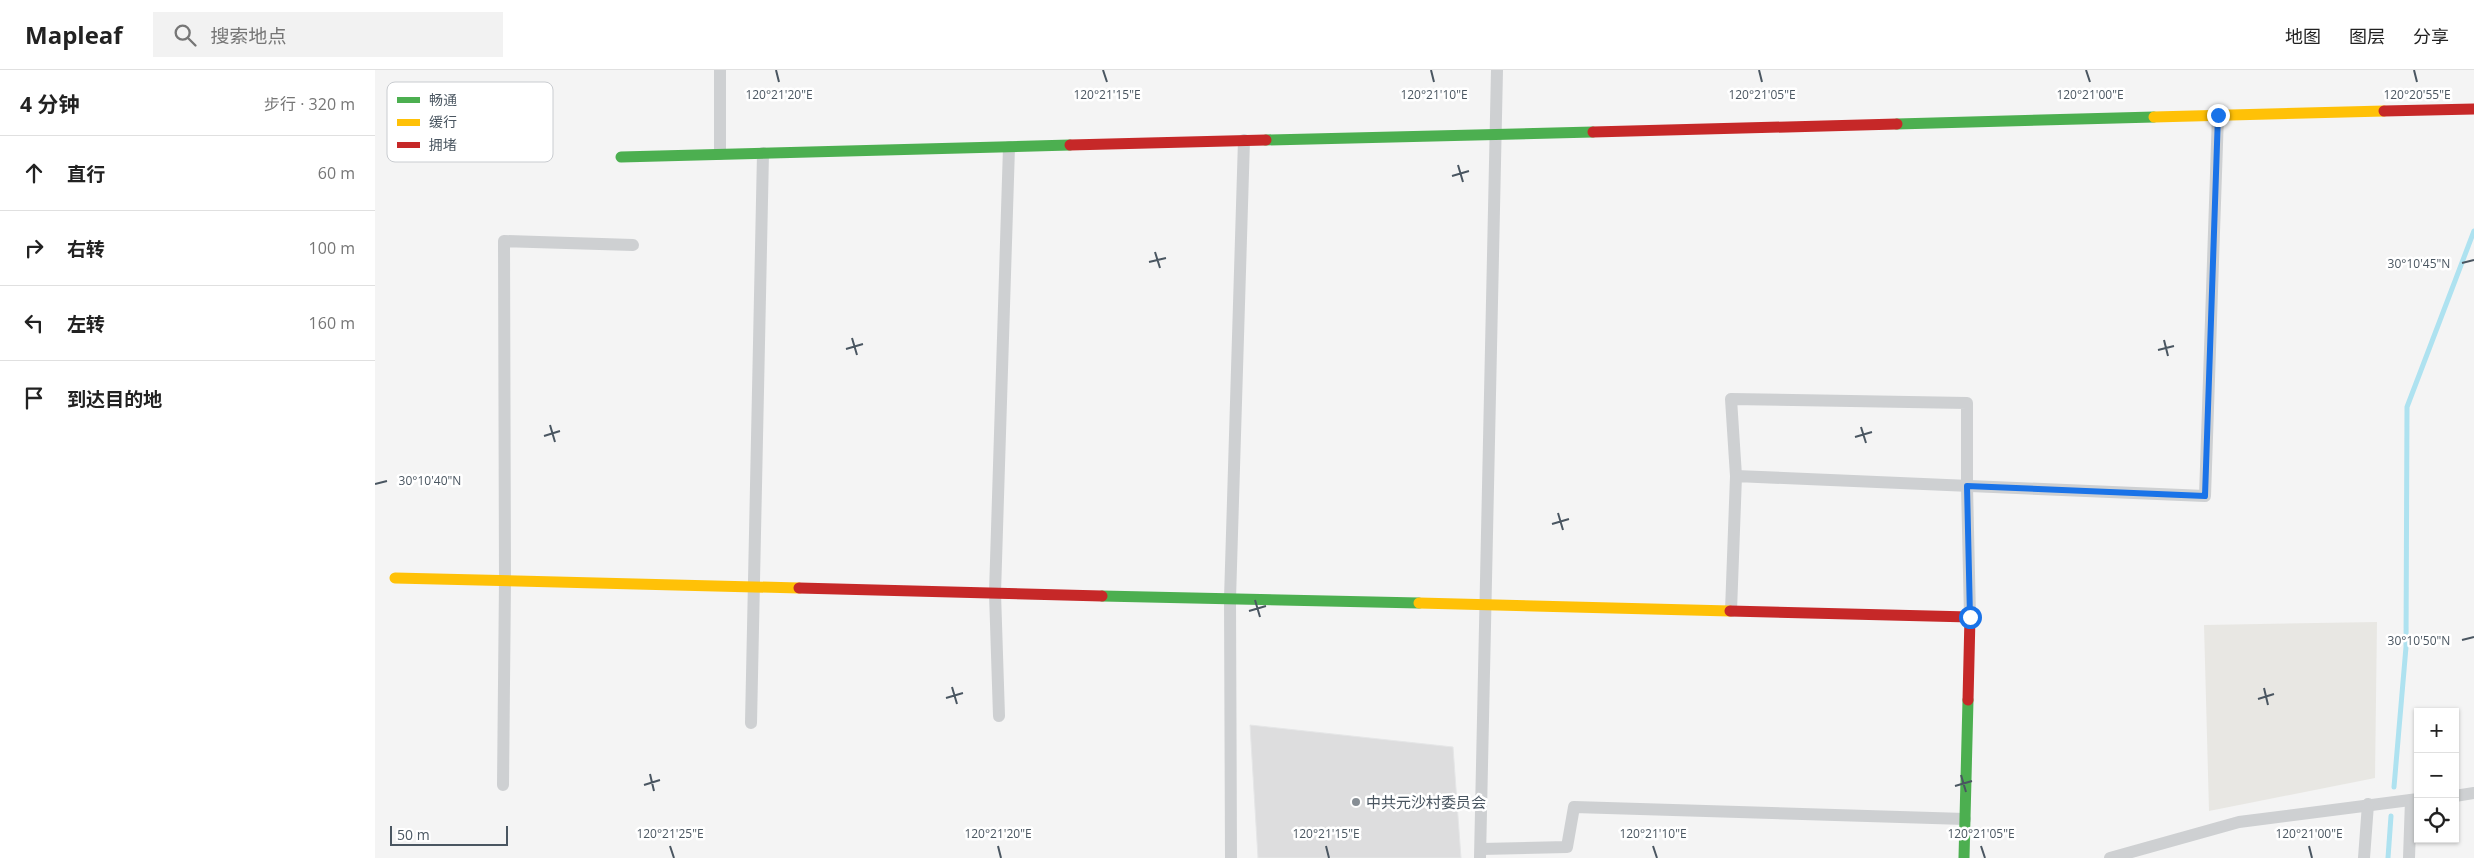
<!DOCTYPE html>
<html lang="zh">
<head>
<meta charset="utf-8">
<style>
	:root { --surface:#fff; --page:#f2f2f2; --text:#222; --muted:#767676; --line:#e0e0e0 }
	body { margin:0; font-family:"Open Sans","Noto Sans SC",sans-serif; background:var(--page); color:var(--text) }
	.controls { position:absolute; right:15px; bottom:15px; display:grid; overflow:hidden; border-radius:0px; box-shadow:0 1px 4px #0004 }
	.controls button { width:45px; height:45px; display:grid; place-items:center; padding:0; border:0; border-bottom:1px solid var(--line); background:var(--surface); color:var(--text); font:25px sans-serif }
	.scale { position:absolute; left:15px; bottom:12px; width:118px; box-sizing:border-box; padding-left:5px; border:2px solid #4a5661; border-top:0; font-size:14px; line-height:18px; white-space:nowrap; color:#4a5661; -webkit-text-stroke:4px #fff; paint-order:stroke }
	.stop { position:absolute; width:15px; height:15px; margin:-11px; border:4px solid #1a73e8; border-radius:50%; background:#fff }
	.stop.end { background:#1a73e8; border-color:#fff; box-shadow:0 1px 5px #0008 }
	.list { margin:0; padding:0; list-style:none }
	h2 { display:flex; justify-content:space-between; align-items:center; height:65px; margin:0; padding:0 20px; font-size:21px }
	h2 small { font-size:16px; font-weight:400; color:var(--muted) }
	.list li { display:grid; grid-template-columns:32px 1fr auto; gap:15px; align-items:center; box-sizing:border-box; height:75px; padding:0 20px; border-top:1px solid var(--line) }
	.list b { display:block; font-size:19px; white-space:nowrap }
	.list em { font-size:16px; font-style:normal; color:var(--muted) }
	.icon { flex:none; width:28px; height:28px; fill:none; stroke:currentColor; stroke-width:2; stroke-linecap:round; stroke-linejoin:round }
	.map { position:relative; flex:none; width:2099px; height:788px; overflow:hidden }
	header { display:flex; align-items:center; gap:30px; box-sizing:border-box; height:70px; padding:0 25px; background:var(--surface); border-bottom:1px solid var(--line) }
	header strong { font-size:24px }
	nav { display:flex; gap:28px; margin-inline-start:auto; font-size:18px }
	.search { width:350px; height:45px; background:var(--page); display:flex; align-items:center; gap:12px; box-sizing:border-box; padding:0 18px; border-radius:0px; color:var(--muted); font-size:19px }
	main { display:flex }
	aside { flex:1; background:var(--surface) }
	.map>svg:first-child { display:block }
	.commercial { fill:#e8e7e3 }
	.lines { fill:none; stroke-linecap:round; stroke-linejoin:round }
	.stream { stroke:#aee2f0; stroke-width:5 }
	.building { fill:#ddddde; stroke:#e5e6e7 }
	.street { stroke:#ced0d2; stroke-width:12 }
	.fast { stroke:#4caf50; stroke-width:11 }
	.slow { stroke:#ffc107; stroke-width:11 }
	.jam { stroke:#c62828; stroke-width:11 }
	.route { stroke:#1a73e8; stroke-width:6 }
	.ticks { fill:none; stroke:#4a5661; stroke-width:2 }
	.poi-dot { fill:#868d94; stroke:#fff; stroke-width:2 }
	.labels { text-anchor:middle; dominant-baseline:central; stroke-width:5; stroke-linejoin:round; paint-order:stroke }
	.poi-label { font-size:15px; fill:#4a5661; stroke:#fff; text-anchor:start }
	.key { fill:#fff; stroke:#c9ccd0; stroke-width:1 }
	.key-label { font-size:14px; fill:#4a5661 }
	.ticks-label { font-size:12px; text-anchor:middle; fill:#4a5661; stroke:#fff; stroke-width:5; stroke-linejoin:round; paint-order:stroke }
</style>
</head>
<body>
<header>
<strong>Mapleaf</strong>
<div class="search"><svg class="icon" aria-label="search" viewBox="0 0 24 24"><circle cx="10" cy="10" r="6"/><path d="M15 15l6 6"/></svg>搜索地点</div>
<nav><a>地图</a><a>图层</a><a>分享</a></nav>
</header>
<main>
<aside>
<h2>4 分钟<small>步行 · 320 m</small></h2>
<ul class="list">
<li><svg class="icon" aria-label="ahead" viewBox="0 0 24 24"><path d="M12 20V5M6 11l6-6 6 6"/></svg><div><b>直行</b></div><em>60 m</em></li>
<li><svg class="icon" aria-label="right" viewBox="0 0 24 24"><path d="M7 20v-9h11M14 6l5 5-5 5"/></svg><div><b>右转</b></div><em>100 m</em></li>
<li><svg class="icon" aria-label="left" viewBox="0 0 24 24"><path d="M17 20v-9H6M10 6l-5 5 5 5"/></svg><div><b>左转</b></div><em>160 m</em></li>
<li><svg class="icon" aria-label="arrive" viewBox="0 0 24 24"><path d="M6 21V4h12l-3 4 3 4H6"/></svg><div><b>到达目的地</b></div></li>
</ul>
</aside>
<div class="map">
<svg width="2099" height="788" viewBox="0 0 2099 788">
	<rect width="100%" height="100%" fill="#f4f4f4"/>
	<path class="commercial" d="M2002,552L2000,708L1834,741L1829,555Z"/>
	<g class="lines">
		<g class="stream">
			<path d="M2019,717L2031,577L2032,337L2099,161"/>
			<path d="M2013,788L2016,746"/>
		</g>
	</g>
	<path class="building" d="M875,655L1078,677L1086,788H883Z"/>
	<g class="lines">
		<g class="street">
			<path d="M345,0V84"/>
			<path d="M1361,406L1356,329L1592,333V416L1595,547"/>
			<path d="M1356,541L1361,406L1830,426L1843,45"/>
			<path d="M624,646L620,523L634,77"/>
			<path d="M376,653L388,83"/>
			<path d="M128,715L130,511L129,171L258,175"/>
			<path d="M2080,726L2099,723"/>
			<path d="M1106,779L1192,777L1199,737L1590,749"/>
			<path d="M856,788L855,529L869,70"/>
			<path d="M1105,788L1122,0"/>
			<path d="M1735,788L1864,752L2043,729"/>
			<path d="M1989,788L1993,734"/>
			<path d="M2034,788L2036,730"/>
		</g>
		<g class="fast">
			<path d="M1522,54L1779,47"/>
			<path d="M891,70L1218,62"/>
			<path d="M246,87L695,75"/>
			<path d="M727,526L1044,533"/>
			<path d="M1589,788L1593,630"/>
		</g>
		<g class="slow">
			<path d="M1779,47L2009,41"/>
			<path d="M20,508L424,518"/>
			<path d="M1044,533L1355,541"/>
		</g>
		<g class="jam">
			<path d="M2009,41L2099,39"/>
			<path d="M1218,62L1522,54"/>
			<path d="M695,75L891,70"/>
			<path d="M424,518L727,526"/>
			<path d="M1355,541L1595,547L1593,630"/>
		</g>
	</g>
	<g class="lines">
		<path class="route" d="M1595,547L1592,416L1830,426L1843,45"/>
	</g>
	<path class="ticks" d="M401,0L404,12M728,0L732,12M1056,0L1059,12M1384,0L1387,12M1711,0L1715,12M2039,0L2042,12M1083,95L1088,112M1077,106L1094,101M780,182L785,198M774,192L791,188M2087,193L2099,190M477,268L482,285M1789,270L1793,286M471,279L488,274M1783,280L1799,276M175,355L180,372M1486,357L1491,373M169,366L185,361M1480,367L1497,362M0,414L12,411M1183,443L1188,460M1177,454L1194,449M880,530L885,547M874,541L891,536M2087,570L2099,567M577,617L582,634M1889,618L1893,635M571,628L588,623M1883,629L1899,624M275,704L279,721M1586,705L1591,722M269,715L285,710M1580,716L1597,711M295,776L299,788M623,776L626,788M951,776L954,788M1278,776L1282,788M1606,776L1610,788M1934,776L1937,788"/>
	<circle class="poi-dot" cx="981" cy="732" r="5"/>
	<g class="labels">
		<g class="poi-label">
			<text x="991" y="732">中共元沙村委员会</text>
		</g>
	</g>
	<rect x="12" y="12" width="166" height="80" rx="8" class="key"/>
	<rect x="22" y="27" width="23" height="6" fill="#4caf50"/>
	<rect x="22" y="49" width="23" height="7" fill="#ffc107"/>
	<rect x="22" y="72" width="23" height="6" fill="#c62828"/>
	<g class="key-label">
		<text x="54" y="35">畅通</text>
		<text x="54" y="57">缓行</text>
		<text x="54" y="80">拥堵</text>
	</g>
	<g class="ticks-label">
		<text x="404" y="29">120°21'20"E</text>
		<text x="732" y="29">120°21'15"E</text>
		<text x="1059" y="29">120°21'10"E</text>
		<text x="1387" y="29">120°21'05"E</text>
		<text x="1715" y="29">120°21'00"E</text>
		<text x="2042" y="29">120°20'55"E</text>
		<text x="2044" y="198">30°10'45"N</text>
		<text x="55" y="415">30°10'40"N</text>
		<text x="2044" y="575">30°10'50"N</text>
		<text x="295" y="768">120°21'25"E</text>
		<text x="623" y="768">120°21'20"E</text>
		<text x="951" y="768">120°21'15"E</text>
		<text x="1278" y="768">120°21'10"E</text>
		<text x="1606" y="768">120°21'05"E</text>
		<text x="1934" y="768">120°21'00"E</text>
	</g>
</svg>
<div class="controls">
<button>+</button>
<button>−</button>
<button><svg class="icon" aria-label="locate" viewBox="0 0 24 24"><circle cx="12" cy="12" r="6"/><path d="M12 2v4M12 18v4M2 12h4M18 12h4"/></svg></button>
</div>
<div class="scale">50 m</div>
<div class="stop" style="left:1595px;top:547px"></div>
<div class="stop end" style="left:1843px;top:45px"></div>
</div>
</main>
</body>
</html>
